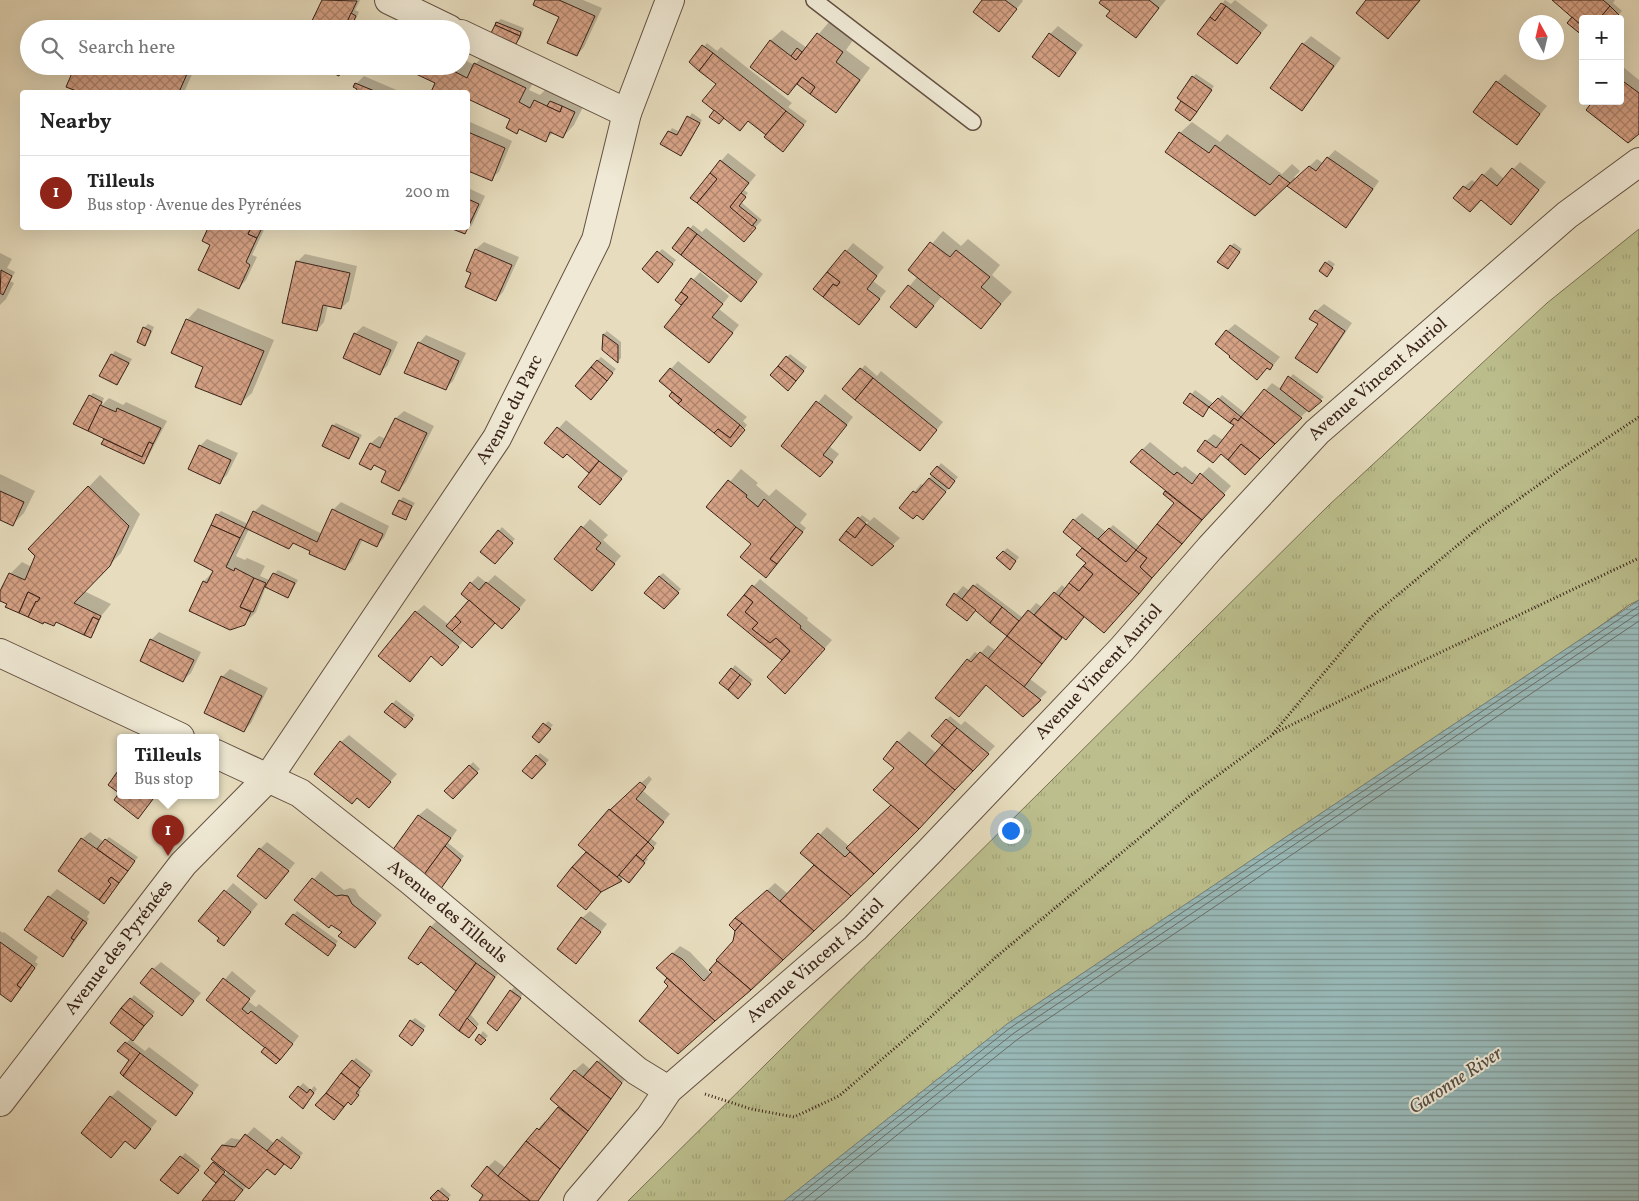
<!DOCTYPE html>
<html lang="en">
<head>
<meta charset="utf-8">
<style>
	:root { --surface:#fff; --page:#f2f2f2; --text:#222; --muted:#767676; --line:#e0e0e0; --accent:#8f2418 }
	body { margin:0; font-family:Vollkorn,serif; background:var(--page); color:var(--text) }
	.controls { position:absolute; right:15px; top:15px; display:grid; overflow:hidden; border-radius:5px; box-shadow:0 5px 20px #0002 }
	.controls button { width:45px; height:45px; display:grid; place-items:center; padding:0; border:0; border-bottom:1px solid var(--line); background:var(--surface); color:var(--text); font:25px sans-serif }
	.compass { position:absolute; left:1519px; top:15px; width:45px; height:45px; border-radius:50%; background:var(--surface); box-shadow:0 5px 20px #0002; rotate:352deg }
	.you { position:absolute; left:1010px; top:830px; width:18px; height:18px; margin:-12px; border:4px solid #fff; border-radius:50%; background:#1a73e8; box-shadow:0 0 0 8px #1a73e833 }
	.badge { display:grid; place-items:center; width:32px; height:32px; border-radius:50%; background:var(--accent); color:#fff; font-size:16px; font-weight:700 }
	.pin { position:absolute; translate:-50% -41px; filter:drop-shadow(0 1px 2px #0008) }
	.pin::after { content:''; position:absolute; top:26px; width:18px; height:15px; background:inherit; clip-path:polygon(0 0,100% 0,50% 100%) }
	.popup { position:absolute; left:117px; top:734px; width:102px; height:65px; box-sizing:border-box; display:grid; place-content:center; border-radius:5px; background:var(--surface); filter:drop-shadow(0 1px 4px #0005); font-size:16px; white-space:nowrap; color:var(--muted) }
	.popup b { font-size:19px; color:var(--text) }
	.popup::after { content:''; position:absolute; left:50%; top:100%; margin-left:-10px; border:10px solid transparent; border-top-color:var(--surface) }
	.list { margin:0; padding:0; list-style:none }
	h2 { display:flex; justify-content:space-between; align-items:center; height:65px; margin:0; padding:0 20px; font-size:21px }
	h2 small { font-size:16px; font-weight:400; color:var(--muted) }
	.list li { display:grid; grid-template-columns:32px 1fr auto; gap:15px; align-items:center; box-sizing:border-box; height:75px; padding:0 20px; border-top:1px solid var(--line) }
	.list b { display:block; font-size:19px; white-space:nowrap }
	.list p { margin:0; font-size:16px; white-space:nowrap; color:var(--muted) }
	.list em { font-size:16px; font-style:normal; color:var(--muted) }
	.icon { flex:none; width:28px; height:28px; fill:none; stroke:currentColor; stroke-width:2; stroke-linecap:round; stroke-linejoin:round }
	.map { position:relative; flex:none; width:1639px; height:1201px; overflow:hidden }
	.search { position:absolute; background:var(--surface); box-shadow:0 5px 20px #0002; left:20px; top:20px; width:450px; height:55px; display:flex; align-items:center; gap:12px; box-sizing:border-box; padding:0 18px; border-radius:28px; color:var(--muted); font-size:19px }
	.panel { position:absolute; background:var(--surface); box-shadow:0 5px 20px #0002; left:20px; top:90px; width:450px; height:140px; border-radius:5px }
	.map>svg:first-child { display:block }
	.grass { fill:url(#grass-tufts); stroke:#7a7052 }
	.water { fill:url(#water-rules); stroke:#737d79 }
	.shadow { fill:#0003; fill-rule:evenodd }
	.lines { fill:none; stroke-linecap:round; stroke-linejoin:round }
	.shore { stroke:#696e68; stroke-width:1 }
	.building { fill:url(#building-cross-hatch); stroke:#392218 }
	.lane-casing { stroke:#645142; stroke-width:18 }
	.street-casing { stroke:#645142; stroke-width:30 }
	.path { stroke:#392218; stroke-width:3; stroke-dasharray:1 2.5; stroke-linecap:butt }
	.lane { stroke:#efe9d5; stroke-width:15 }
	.street { stroke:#efe9d5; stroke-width:28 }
	.labels { text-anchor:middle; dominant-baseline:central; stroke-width:4; stroke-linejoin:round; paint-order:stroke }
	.street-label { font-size:18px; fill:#392218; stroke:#efe9d5 }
	.water-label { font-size:19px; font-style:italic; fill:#565048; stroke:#efe9d5 }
</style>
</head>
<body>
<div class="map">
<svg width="1639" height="1201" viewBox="0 0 1639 1201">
	<defs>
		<pattern id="grass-tufts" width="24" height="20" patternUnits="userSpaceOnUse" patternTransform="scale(1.25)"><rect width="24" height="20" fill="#bcbf8d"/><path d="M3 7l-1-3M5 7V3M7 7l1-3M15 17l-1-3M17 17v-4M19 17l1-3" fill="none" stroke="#a2a479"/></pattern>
		<pattern id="water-rules" width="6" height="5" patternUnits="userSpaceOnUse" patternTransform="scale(1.25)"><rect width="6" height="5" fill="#99bab9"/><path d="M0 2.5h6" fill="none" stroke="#7e9795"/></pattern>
		<pattern id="building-cross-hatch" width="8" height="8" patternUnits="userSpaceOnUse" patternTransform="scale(1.25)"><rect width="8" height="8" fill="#d6a286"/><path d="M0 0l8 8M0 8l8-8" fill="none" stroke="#af846d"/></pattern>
	</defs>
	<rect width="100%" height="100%" fill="#e7ddbe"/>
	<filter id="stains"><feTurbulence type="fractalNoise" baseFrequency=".004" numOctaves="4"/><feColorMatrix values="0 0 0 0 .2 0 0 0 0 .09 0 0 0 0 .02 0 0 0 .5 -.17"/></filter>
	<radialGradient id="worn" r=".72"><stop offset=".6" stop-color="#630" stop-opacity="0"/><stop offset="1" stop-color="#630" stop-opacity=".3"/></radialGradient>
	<path class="grass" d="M1639,229V600L1629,605L816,1201H628L1329,505L1547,303Z"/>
	<path class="water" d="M1639,600V1201H784L1007,1024Z"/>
	<g class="shadow">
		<path d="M323,0H360L355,10L359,12L351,29H309Z"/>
		<path d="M537,0H583L602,8L584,47L577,55L561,16Z"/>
		<path d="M983,0H1022L1023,1L999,30Z"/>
		<path d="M1103,0H1166L1136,37Z"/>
		<path d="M1225,0L1231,4L1235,0L1268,25L1237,62L1199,34Z"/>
		<path d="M1368,0H1421L1388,38Z"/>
		<path d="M1554,0H1615L1613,3L1622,11L1615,19L1574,17Z"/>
		<path d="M409,16L435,29H388L391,25L398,28Z"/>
		<path d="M501,19L524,28L520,39L516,42L493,33L497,22Z"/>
		<path d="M104,20L124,29H95Z"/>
		<path d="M829,22L853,40L846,50L870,68L847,99L835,111L799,83L788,94L770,41L782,30L807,48Z"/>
		<path d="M1058,26L1083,45L1059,75L1050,34Z"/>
		<path d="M1311,36L1341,58L1309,102L1301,109L1271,88L1303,44Z"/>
		<path d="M707,43L717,51L721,47L792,103L788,107L807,121L786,147L772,129L749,120L716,110L718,84L690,62Z"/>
		<path d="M487,53L537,76L529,90L540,95L546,89L586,101L574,125L563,137L554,132L545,140L520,128L517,132L511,119L468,98V92H432L436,82L403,66H461V58L474,65Z"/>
		<path d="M77,66H196L184,92H82L68,86Z"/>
		<path d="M382,66H395L391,72Z"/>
		<path d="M1622,66L1639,80V133L1620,101V68Z"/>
		<path d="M1196,74L1214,86L1194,116L1193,77Z"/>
		<path d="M1505,74L1547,106L1517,143L1497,82Z"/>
		<path d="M364,76L401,92H357L359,88L356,84Z"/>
		<path d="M692,113L702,120L685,151L681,154L662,143L672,128L680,132Z"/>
		<path d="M468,121L512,141L499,172L491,179L468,169Z"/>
		<path d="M1192,122L1220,142L1227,134L1282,174L1292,164L1300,171L1294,177L1296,179L1317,159L1323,163L1335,150L1379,181L1353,219L1346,226L1287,184L1255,215L1180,133Z"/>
		<path d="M728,153L756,175L744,190L748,193L741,202L762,220L744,240L721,161Z"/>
		<path d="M1520,162L1546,182L1518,216L1481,199L1464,187L1472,180L1476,183L1491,167L1504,179Z"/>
		<path d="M468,188L485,196L472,225L464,233L453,228H468Z"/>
		<path d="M693,225L702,232L706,228L763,274L748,293L674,248Z"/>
		<path d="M210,228H263L262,230H264L252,255L257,257L246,280L239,288L212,244L204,240Z"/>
		<path d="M943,231L961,246L968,239L1000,265L992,275L1012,292L981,327L942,296L923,319L892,307L918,276L910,270Z"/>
		<path d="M484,242L519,257L503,292L496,300L472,273L468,270L476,249Z"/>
		<path d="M853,243L884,267L873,281L886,291L866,316L815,289Z"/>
		<path d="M1234,243L1242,249L1231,264V246Z"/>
		<path d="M662,249L676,260L662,278L644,269Z"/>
		<path d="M0,253L12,259L7,268L15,272L10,281L14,283L6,299L0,305Z"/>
		<path d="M305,254L357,266L349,301L341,308L328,305L324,322L317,330L297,262Z"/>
		<path d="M1329,260L1335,264L1330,272L1326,263Z"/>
		<path d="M700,272L729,296L719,309L739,325L716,354L683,305L676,300Z"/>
		<path d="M1324,304L1352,323L1324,364L1317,371L1319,324L1316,311Z"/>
		<path d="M198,308L274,340L252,393L240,404L205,366L187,320Z"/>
		<path d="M148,324L154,327L148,341L144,344V328Z"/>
		<path d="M1235,324L1280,357L1270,369L1227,331Z"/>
		<path d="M363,326L398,342L387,366L379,373L344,357L355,334Z"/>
		<path d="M607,331L621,342V358L618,361L603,349L604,334Z"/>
		<path d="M426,335L466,353L453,381L446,388L419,343Z"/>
		<path d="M115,351L132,359L117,384L112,355Z"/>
		<path d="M790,354L807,367L792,386L787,357Z"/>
		<path d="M601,357L616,369L594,395L598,360Z"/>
		<path d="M678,361L747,417L743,421L747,425L734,442L671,396L674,392L671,369Z"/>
		<path d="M865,365L877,376L881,371L943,422L927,442L844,389Z"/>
		<path d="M1293,374L1324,397L1308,410L1245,473L1206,441L1214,434L1223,440L1236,425L1210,406L1203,415L1185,403L1195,390L1214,404L1222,395L1245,413L1272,383L1281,389Z"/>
		<path d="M93,393L104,398L101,406L109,398L123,405L126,402L167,421L147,459L144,462L105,440L106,438L90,396Z"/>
		<path d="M825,394L853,417L830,447L839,454L828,468L783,446Z"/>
		<path d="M404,411L434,426L406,482L399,490L388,470L375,464L371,468L361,464L371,443L379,436L386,439L396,418Z"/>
		<path d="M566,420L628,471L600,504L591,473L567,453L546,443Z"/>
		<path d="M336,423L362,435L352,454L349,457L333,426Z"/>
		<path d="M207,439L238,453L227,475L219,482L200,446Z"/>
		<path d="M1150,442L1182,468L1185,466L1199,477L1209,467L1231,486L1104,632L1085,616L1065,639L1063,637L1030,679L1047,692L1023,715L986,684L959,715L968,660L975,652L979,655L988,645L996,651L1008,636L976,609L947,604L963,586L970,591L977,583L1023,618L1036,603L1042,607L1062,585L1066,589L1088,562L1078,554L1084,548L1074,520L1082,513L1106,532L1113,525L1140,547L1176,503L1165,493L1167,491L1142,450Z"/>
		<path d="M941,463L958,477L930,511L917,514L901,508L921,484L924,486Z"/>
		<path d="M741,469L758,483L756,485L769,496L776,489L807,514L800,523L806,528L777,565L766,576L753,543L708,507Z"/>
		<path d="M0,474L35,491L24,513L13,524L0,518Z"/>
		<path d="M100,475L140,514L121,553L84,591L111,604L102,615L94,633L90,636L57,621L53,625L0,600V594L10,574L22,562L32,567L36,556L30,549Z"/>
		<path d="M403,497L415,503L406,518L400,501Z"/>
		<path d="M341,502L389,526L384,538L377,545L363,539L352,561L345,568L294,542L289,548L249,529L236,556L245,560L247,558L265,566L260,576L269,580L278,570L298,580L291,593L288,597L266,586L256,612L244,624L190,610L204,581L215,570L217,515L221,511L248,524L254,512L262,504L322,534L333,510Z"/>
		<path d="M862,515L870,521L874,517L900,538L872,565L841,540ZM867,521L868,523L862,530L860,529Z"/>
		<path d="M590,519L608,535L603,540L621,556L592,590L555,559Z"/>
		<path d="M502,527L515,539L498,559L482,552Z"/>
		<path d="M1007,548L1019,557L1013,565L998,558Z"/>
		<path d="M663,573L681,589L668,604L659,576Z"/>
		<path d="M495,575L526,600L510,620L495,622L464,640L450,656L432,655L417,673L416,612L424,605L449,625L470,600L471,583L478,576L487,583Z"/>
		<path d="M760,579L808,618L807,620L832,640L793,685L784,660L729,615Z"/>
		<path d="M159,632L201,652L191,673L183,680L151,640Z"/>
		<path d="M735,665L753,680L741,694L732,669Z"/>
		<path d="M230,669L268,688L251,723L244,731L222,677Z"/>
		<path d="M396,700L415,715L409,723L386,712Z"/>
		<path d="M950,716L961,725L965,721L995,746L918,828L783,958L678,1053L669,986L665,982L669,978L658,968L680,946L690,952L712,975L714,972L711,970L734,942L745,911L775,883L788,894L816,864L802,853L827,827L850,847L893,805L898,742L909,731L936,753L949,738L933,736Z"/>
		<path d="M548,721L553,725L542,738L534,737Z"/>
		<path d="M349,735L397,774L369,806L341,742Z"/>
		<path d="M540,753L549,760L532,778L524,771Z"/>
		<path d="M473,762L480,769L453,797L446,791Z"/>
		<path d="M649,776L652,779L643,791L670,814L650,838L657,843L646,857L648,859L633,878L624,877L621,880L559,886L587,851L610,810Z"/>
		<path d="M120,794V795H157L138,817L116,800Z"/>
		<path d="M427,808L457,830L448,843L464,856L443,885L394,851L419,815Z"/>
		<path d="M90,832L104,842L109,837L138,857L104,903L82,839Z"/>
		<path d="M267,842L295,863L266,898L260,849Z"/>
		<path d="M321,871L344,890L350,888L355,889L359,896L382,915L362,939L343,932L296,900Z"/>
		<path d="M233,883L258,904L231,937L221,938L200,921Z"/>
		<path d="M57,889L90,912L87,917L89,919L81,932L70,948L63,955L26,929L49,897Z"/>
		<path d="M297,911L338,941L331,951L287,924Z"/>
		<path d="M590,911L607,924L583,955L582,918Z"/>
		<path d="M438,919L501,969L471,1015L479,1024L472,1033L458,990L421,961L431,927Z"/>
		<path d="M0,931L3,933L4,932L38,957L35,962L38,964L18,993L11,1000L0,992Z"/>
		<path d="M161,962L201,993L182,1014L153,969Z"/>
		<path d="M232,971L256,991L248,1001L256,1007L259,1004L299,1036L288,1050L266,1047L208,1000Z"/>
		<path d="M514,987L523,994L500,1026L488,1022Z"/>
		<path d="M134,995L155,1012L132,1041L145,1051L149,1047L199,1085L176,1114L131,1060L119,1051L131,1038L111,1023Z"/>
		<path d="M415,1018L426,1026L415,1041L411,1021Z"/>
		<path d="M483,1031L488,1036L481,1043L476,1040Z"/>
		<path d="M356,1058L373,1071L358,1089L361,1091L355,1100L353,1061Z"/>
		<path d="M601,1058L625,1079L538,1201H480L485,1195L488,1167L495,1160L506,1168L538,1129L545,1121L547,1123L560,1106L551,1099L575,1070L583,1063L591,1070Z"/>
		<path d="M303,1083L311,1090L314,1086L317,1089L306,1104L291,1097Z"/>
		<path d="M118,1090L157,1121L142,1140H126L111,1156V1097Z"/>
		<path d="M254,1127L275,1144L282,1136L303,1153L294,1164L285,1163L282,1166L267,1168L247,1186L234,1201H203L222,1178L206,1173L215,1161L223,1145L231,1138L242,1140ZM226,1169L228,1171L222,1177L221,1176Z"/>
		<path d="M185,1153L201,1166L182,1189L162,1180Z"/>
		<path d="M442,1187L451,1195L446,1201H435L432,1198Z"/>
	</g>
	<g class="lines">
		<g class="shore">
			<path d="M792,1201L1010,1028L1639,606"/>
			<path d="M802,1201L1014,1033L1639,613"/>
			<path d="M814,1201L1018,1039L1639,621"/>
		</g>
	</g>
	<g class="building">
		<path d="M322,0L357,1L344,29H308Z"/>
		<path d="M535,0H559L595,16L577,56L547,43L559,17L533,5Z"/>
		<path d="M982,0H1005L1017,9L999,32L973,12Z"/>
		<path d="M1101,0H1149L1159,8L1136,38L1106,16L1110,11L1099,3Z"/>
		<path d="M1366,0H1420L1388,39L1356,13Z"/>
		<path d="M1552,0H1603L1610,6L1599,19H1583V27Z"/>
		<path d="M1221,3L1226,6L1215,21L1210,17Z"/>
		<path d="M1226,6L1261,33L1237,64L1197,34L1210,17L1215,21Z"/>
		<path d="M1610,6L1619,15L1616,19H1599Z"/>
		<path d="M351,13L356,16L350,29H344Z"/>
		<path d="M1572,17L1583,27V36L1567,23Z"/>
		<path d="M496,22L521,32L520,36L495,25Z"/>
		<path d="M495,25L520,36L516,44L491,33Z"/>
		<path d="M817,33L843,52L836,62L860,80L836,113L810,94L815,87L802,77L788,95L750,67L770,40L796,60Z"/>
		<path d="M1049,33L1076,53L1059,77L1032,57Z"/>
		<path d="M1302,43L1334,66L1302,111L1270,88Z"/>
		<path d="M702,45L713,53L699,71L689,62Z"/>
		<path d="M797,48L802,52L796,60L791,56Z"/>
		<path d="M713,53L786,111L766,135L748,121L740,131L702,101L716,84L699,71Z"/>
		<path d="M474,63L526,88L519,102L530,108L534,100L560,112L562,106L575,112L563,138L550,132L546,142L519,129L517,134L506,128L510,119L468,99V92H431L435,83L399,66H444L467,78Z"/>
		<path d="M75,66H170L187,74L179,92H79L66,87Z"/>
		<path d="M323,66H343L339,76L322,68Z"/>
		<path d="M1192,76L1212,90L1196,113L1177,98Z"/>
		<path d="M802,77L815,87L810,94L797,84Z"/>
		<path d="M1620,79L1639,93V134L1628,143L1586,110L1593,101H1620Z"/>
		<path d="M1496,81L1540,114L1517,145L1473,112Z"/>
		<path d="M355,83L377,92H356L357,89L353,87Z"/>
		<path d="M550,101L562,106L560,112L547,106Z"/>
		<path d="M1181,101L1197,112L1190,121L1175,110Z"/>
		<path d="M714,110L724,118L719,124L709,117Z"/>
		<path d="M786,111L804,125L783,152L764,137Z"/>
		<path d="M687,116L700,123L681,156L660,144L668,131L677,135Z"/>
		<path d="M468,132L505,148L492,181L468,171Z"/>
		<path d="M1179,132L1209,153L1215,145L1270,185L1279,175L1290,183L1255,216L1165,152Z"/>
		<path d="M1327,157L1373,189L1346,228L1287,186L1309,166L1316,171Z"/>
		<path d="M720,160L749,183L730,207L756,228L744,242L697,203L717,179L710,173Z"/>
		<path d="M1512,168L1539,190L1511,225L1481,200L1470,212L1453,198L1463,186L1469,190L1482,174L1497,186Z"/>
		<path d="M710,173L717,179L697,203L690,198Z"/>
		<path d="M741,193L746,197L739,206L757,220L752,226L730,207Z"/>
		<path d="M468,199L479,204L465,234L450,228H468Z"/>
		<path d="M688,227L697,234L681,255L672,248Z"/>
		<path d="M208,228H251L248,234L257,238L246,262L250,265L239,289L198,270L210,245L202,241Z"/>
		<path d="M251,228H262L257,238L248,234Z"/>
		<path d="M697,234L757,282L741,302L681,255Z"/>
		<path d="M930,242L950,257L956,250L990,277L981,287L1001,304L981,329L908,270Z"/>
		<path d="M1230,245L1240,252L1228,269L1217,262Z"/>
		<path d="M475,249L512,265L496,301L465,287L471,273L466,271Z"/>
		<path d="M845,250L877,276L867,289L880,299L859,325L823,297L833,284L837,286L840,282L827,272Z"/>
		<path d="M657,251L673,264L658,283L642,269Z"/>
		<path d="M296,261L350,273L341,309L323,305L317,331L282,323Z"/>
		<path d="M1325,262L1333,268L1327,277L1319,271Z"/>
		<path d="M1,270L12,276L3,295L0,293Z"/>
		<path d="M827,272L840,282L837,286L833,284L823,297L813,289Z"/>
		<path d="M691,278L723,304L712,317L733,333L709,363L664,327L688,297L681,292Z"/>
		<path d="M908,285L934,306L916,328L890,307Z"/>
		<path d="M681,292L688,297L681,305L675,300Z"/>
		<path d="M1315,310L1345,331L1317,373L1295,358L1318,324L1309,319Z"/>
		<path d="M186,319L264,351L241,405L195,387L203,367L171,353Z"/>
		<path d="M143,327L151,331L145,346L137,342Z"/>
		<path d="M1226,330L1273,365L1270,370L1267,368L1257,380L1229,357L1230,356L1215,344Z"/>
		<path d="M354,333L391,350L380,375L343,358Z"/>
		<path d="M603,334L618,345V363L602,350Z"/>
		<path d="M418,342L459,361L446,390L404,373Z"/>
		<path d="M111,354L129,363L117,385L99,376Z"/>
		<path d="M786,356L804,371L796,381L778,366Z"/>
		<path d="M597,360L613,373L607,381L591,367Z"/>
		<path d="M778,366L796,381L788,391L770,375Z"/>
		<path d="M591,367L607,381L591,400L575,386Z"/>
		<path d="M670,368L740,425L730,438L718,429L714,433L678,404L682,400L659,381Z"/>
		<path d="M860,368L873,378L855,400L842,389Z"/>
		<path d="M1288,376L1322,401L1309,412L1280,389Z"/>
		<path d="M873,378L937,430L920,451L855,400Z"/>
		<path d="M1264,389L1302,418L1275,444L1241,417Z"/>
		<path d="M672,392L682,400L678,404L669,396Z"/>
		<path d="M1190,393L1209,407L1203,417L1183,403Z"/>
		<path d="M89,395L102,402L88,431L73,424Z"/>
		<path d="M1218,398L1241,417L1238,421L1234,418L1230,423L1209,407Z"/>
		<path d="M816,401L847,425L823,455L833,462L820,477L781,446Z"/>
		<path d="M100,405L116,412L117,408L161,428L153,444L149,442L142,457L88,431Z"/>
		<path d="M1241,417L1275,444L1260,459L1241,444L1228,460L1221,454L1213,463L1197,451L1205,440L1216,448L1234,425L1230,423L1234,418L1238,421Z"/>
		<path d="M395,418L427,433L399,491L381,482L386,471L374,465L371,470L359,464L370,443L380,448Z"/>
		<path d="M332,425L359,438L349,459L322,446Z"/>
		<path d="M740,425L745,430L731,447L714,433L718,429L730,438Z"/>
		<path d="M557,427L599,461L589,473L567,454L563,458L544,443Z"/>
		<path d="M104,439L142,457L149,442L153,444L144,464L101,444Z"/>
		<path d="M1241,444L1260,459L1245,475L1228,460Z"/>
		<path d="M199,445L231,460L220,484L188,469Z"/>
		<path d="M1142,449L1174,475L1177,472L1192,484L1200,473L1225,495L1202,520L1130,462Z"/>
		<path d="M599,461L622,479L600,505L578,487Z"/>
		<path d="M937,466L955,481L949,489L930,474Z"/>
		<path d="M929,478L946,492L923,520L917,515L913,519L899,508L913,491L916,493Z"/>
		<path d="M728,480L747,495L746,497L758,507L764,499L796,527L770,559L777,564L766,578L740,557L751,544L706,507Z"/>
		<path d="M88,486L129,526L110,566L74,603L101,616L99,620L93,617L84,635L56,622L54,626L44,622L43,624L28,617L36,601L37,602L40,598L28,592L19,613L5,607L7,604L0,601V591L9,573L25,580L35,556L28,549Z"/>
		<path d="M0,491L24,502L13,526L0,520Z"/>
		<path d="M1165,491L1202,520L1182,544L1157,524L1174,503L1163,494Z"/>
		<path d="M399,500L412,506L406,520L392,514Z"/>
		<path d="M332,509L383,534L377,547L360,539L345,570L309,554L310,551L293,543L289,549L245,528L253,511L317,542Z"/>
		<path d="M216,514L245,528L240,538L211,525Z"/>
		<path d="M858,517L866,524L855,538L846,531Z"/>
		<path d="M1073,519L1126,562L1136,550L1147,558L1140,567L1152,578L1139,594L1063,532Z"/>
		<path d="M866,524L894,546L872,566L839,540L846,531L855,538Z"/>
		<path d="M1157,524L1182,544L1152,578L1140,567L1147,558L1136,550Z"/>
		<path d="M211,525L240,538L226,567L234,571L235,568L254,578L240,607L251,612L245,625L230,630L189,611L203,581L207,583L213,571L194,561Z"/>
		<path d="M581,526L601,543L596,549L615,564L592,591L554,559Z"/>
		<path d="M796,527L803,532L777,564L770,559Z"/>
		<path d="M1109,528L1136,550L1126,562L1098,539Z"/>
		<path d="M498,530L513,543L495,564L480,552Z"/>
		<path d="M1082,548L1139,594L1104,633L1059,596L1069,583L1079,591L1093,574L1083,566L1086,563L1076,555Z"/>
		<path d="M1003,551L1016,561L1010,570L996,558Z"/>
		<path d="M1083,566L1093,574L1079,591L1069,583Z"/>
		<path d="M273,573L295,583L288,598L265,587Z"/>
		<path d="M659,576L679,593L664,609L644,593Z"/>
		<path d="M254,578L266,583L253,612L240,607Z"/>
		<path d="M470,582L479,590L486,582L520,609L502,629L461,594Z"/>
		<path d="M752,585L801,626L800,628L825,649L785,694L767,677L790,651L776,638L770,643L752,629L758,623L745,612L753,602L744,595Z"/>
		<path d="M973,585L1002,607L990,623L962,599Z"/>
		<path d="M28,592L40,598L37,602L36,601L28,617L19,613Z"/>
		<path d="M1054,592L1084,617L1066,640L1034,615Z"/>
		<path d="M954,593L976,610L967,621L946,605Z"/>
		<path d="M744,595L753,602L745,612L758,623L752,629L770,643L776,638L790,651L782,660L727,615Z"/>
		<path d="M469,600L495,623L472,648L452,631L461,622L455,616Z"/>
		<path d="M1002,607L1019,621L1007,636L990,623Z"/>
		<path d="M1028,610L1062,638L1042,664L1007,636Z"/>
		<path d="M415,611L459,647L442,666L431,656L410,682L378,656Z"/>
		<path d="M455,616L461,622L452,631L446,626Z"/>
		<path d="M93,617L99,620L91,638L84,635Z"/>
		<path d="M1007,636L1042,664L1024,687L988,659Z"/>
		<path d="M150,639L194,660L183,682L140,661Z"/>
		<path d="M980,652L1041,700L1023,717L986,685L959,717L935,698L967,659L971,662Z"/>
		<path d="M731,668L740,675L728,690L719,683Z"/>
		<path d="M740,675L751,684L738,699L728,690Z"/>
		<path d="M221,676L262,696L244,732L204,713Z"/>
		<path d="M392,703L413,719L405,728L384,712Z"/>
		<path d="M946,719L957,728L942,745L931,736Z"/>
		<path d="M543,723L551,729L539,743L532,737Z"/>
		<path d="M957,728L989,754L973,771L942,745Z"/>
		<path d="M340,741L391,782L369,808L357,798L352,804L314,774Z"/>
		<path d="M897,741L955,790L919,829L873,790L894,768L883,759Z"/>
		<path d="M942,745L973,771L955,790L925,765Z"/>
		<path d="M536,755L546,764L532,779L522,771Z"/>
		<path d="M469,765L478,773L453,799L444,791Z"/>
		<path d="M120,768V795H156L138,819L114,800L119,793L108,785Z"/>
		<path d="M640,782L646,787L636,799L664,822L648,842L610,810Z"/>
		<path d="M891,805L919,829L874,874L846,848Z"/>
		<path d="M609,809L648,842L617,877L578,845Z"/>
		<path d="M418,815L451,838L423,876L392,851Z"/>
		<path d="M818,833L845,857L850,852L874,874L851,896L800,853Z"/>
		<path d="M81,838L128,871L119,883L111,877L108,881L111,884L99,900L58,871Z"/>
		<path d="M105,839L135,861L128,871L97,849Z"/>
		<path d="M648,842L654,848L643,861L636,855Z"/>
		<path d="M445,846L461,860L440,890L423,876Z"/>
		<path d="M259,848L289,871L266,899L237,876Z"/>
		<path d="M586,852L617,877L622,881L601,892L572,867Z"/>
		<path d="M636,855L645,863L629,883L619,875Z"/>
		<path d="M814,865L851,896L814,931L780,901Z"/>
		<path d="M572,867L601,892L586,910L557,886Z"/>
		<path d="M111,877L119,883L104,904L99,900L111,884L108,881Z"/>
		<path d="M312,878L336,896L342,895L348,896L352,904L376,923L355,948L338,936L342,932L331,925L329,928L294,900Z"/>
		<path d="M224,890L251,912L224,946L217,941L219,938L198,921Z"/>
		<path d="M767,890L814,931L783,960L735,918Z"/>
		<path d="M48,896L83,920L71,938L74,940L63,957L24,930Z"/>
		<path d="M293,914L336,945L328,956L285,924Z"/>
		<path d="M581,917L601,932L576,964L557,949Z"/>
		<path d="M735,918L742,923L735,931L729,925Z"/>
		<path d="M83,920L87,923L74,940L71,938Z"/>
		<path d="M742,923L783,960L751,990L716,960L733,941L735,931Z"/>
		<path d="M430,926L476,963L456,991L421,962L418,965L408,958Z"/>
		<path d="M0,942L32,965L17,985L21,988L11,1002L0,994Z"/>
		<path d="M672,953L682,959L704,981L712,972L709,970L717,961L751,990L715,1021L656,968Z"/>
		<path d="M476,963L495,977L459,1031L439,1015Z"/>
		<path d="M32,965L35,968L21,988L17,985Z"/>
		<path d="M152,968L194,1001L182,1016L140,983Z"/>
		<path d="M223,978L250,999L242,1009L248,1014L251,1011L293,1044L280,1060L206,1000Z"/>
		<path d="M667,978L715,1021L678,1054L639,1021L668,986L664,982Z"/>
		<path d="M510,990L521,998L497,1031L487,1023Z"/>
		<path d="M130,998L153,1016L144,1026L121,1008Z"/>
		<path d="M121,1008L144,1026L133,1041L110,1023Z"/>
		<path d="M467,1018L477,1028L469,1038L459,1031Z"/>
		<path d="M410,1020L424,1030L412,1046L399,1036Z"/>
		<path d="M479,1034L486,1040L481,1045L475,1040Z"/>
		<path d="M125,1042L140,1053L123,1076L120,1073L129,1060L117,1051Z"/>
		<path d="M265,1047L280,1060L276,1064L261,1052Z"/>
		<path d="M140,1053L193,1093L176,1116L123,1076Z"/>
		<path d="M352,1060L370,1075L360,1088L341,1073Z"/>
		<path d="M597,1061L622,1083L611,1099L583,1077Z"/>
		<path d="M574,1070L611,1099L588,1131L550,1099Z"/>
		<path d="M341,1073L360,1088L356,1093L359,1095L351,1105L348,1102L344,1107L326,1093Z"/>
		<path d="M298,1086L307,1093L310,1089L314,1093L303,1109L289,1097Z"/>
		<path d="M326,1093L344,1107L334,1120L315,1105Z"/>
		<path d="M110,1096L151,1129L135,1149L125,1141L111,1158L81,1133Z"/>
		<path d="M558,1107L588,1131L560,1169L526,1141L537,1128L539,1130Z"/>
		<path d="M245,1134L284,1164L275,1175L267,1169L249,1189L211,1159L222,1145L235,1147Z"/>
		<path d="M277,1139L300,1157L291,1169L267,1151Z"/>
		<path d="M526,1141L560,1169L538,1201H530L498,1176Z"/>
		<path d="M180,1156L199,1170L178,1194L160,1180Z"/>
		<path d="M213,1162L225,1172L216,1183L204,1173Z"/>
		<path d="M487,1166L498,1176L530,1201H479L483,1195L471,1186Z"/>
		<path d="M223,1174L243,1190L234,1201H202Z"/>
		<path d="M438,1190L449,1199L447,1201H433L430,1198Z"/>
	</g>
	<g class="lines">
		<g class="lane-casing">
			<path id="lane" d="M814,0L973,122"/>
		</g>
		<g class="street-casing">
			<g id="street">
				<path d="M389,0L449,29"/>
				<path d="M461,34L627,113"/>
				<path d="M0,653L180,737"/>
				<path id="s1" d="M216,754L300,793L411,881L637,1071L668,1090"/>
				<path id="s2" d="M0,1102L183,864L268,778L497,438L596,240L627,113L670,0"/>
				<path id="s3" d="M578,1201L650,1117L668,1090L855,928L929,852L1122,649L1210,548L1317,432L1567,215L1639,162"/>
			</g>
		</g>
		<g class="path">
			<path d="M1273,734L1376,683L1639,558"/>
			<path d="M705,1094L751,1109L794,1117L839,1096L923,1024L996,957L1190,796L1271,736L1370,618L1477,529L1562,468L1639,417"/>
		</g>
		<use href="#lane" class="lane"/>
		<use href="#street" class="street"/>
	</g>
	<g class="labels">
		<g class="street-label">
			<text stroke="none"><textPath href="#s3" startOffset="1149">Avenue Vincent Auriol</textPath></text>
			<text stroke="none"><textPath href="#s2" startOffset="862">Avenue du Parc</textPath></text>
			<text stroke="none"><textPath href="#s3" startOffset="744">Avenue Vincent Auriol</textPath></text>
			<text stroke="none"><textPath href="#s1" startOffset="282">Avenue des Tilleuls</textPath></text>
			<text stroke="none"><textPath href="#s2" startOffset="195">Avenue des Pyrénées</textPath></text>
			<text stroke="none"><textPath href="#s3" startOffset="339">Avenue Vincent Auriol</textPath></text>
		</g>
		<g class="water-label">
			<text transform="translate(1456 1081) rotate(-33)">Garonne River</text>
		</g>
	</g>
	<rect width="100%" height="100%" filter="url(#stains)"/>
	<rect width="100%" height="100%" fill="url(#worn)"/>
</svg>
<div class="controls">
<button>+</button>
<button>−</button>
</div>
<svg class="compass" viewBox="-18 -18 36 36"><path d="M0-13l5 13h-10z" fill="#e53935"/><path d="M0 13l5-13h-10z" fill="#767676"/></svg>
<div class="you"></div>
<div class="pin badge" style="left:168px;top:856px">1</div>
<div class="popup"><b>Tilleuls</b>Bus stop</div>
<div class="search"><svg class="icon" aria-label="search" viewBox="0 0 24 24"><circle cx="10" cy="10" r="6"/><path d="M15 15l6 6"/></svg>Search here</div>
<section class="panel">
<h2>Nearby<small></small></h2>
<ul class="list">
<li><span class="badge">1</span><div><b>Tilleuls</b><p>Bus stop · Avenue des Pyrénées</p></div><em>200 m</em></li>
</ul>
</section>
</div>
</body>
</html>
